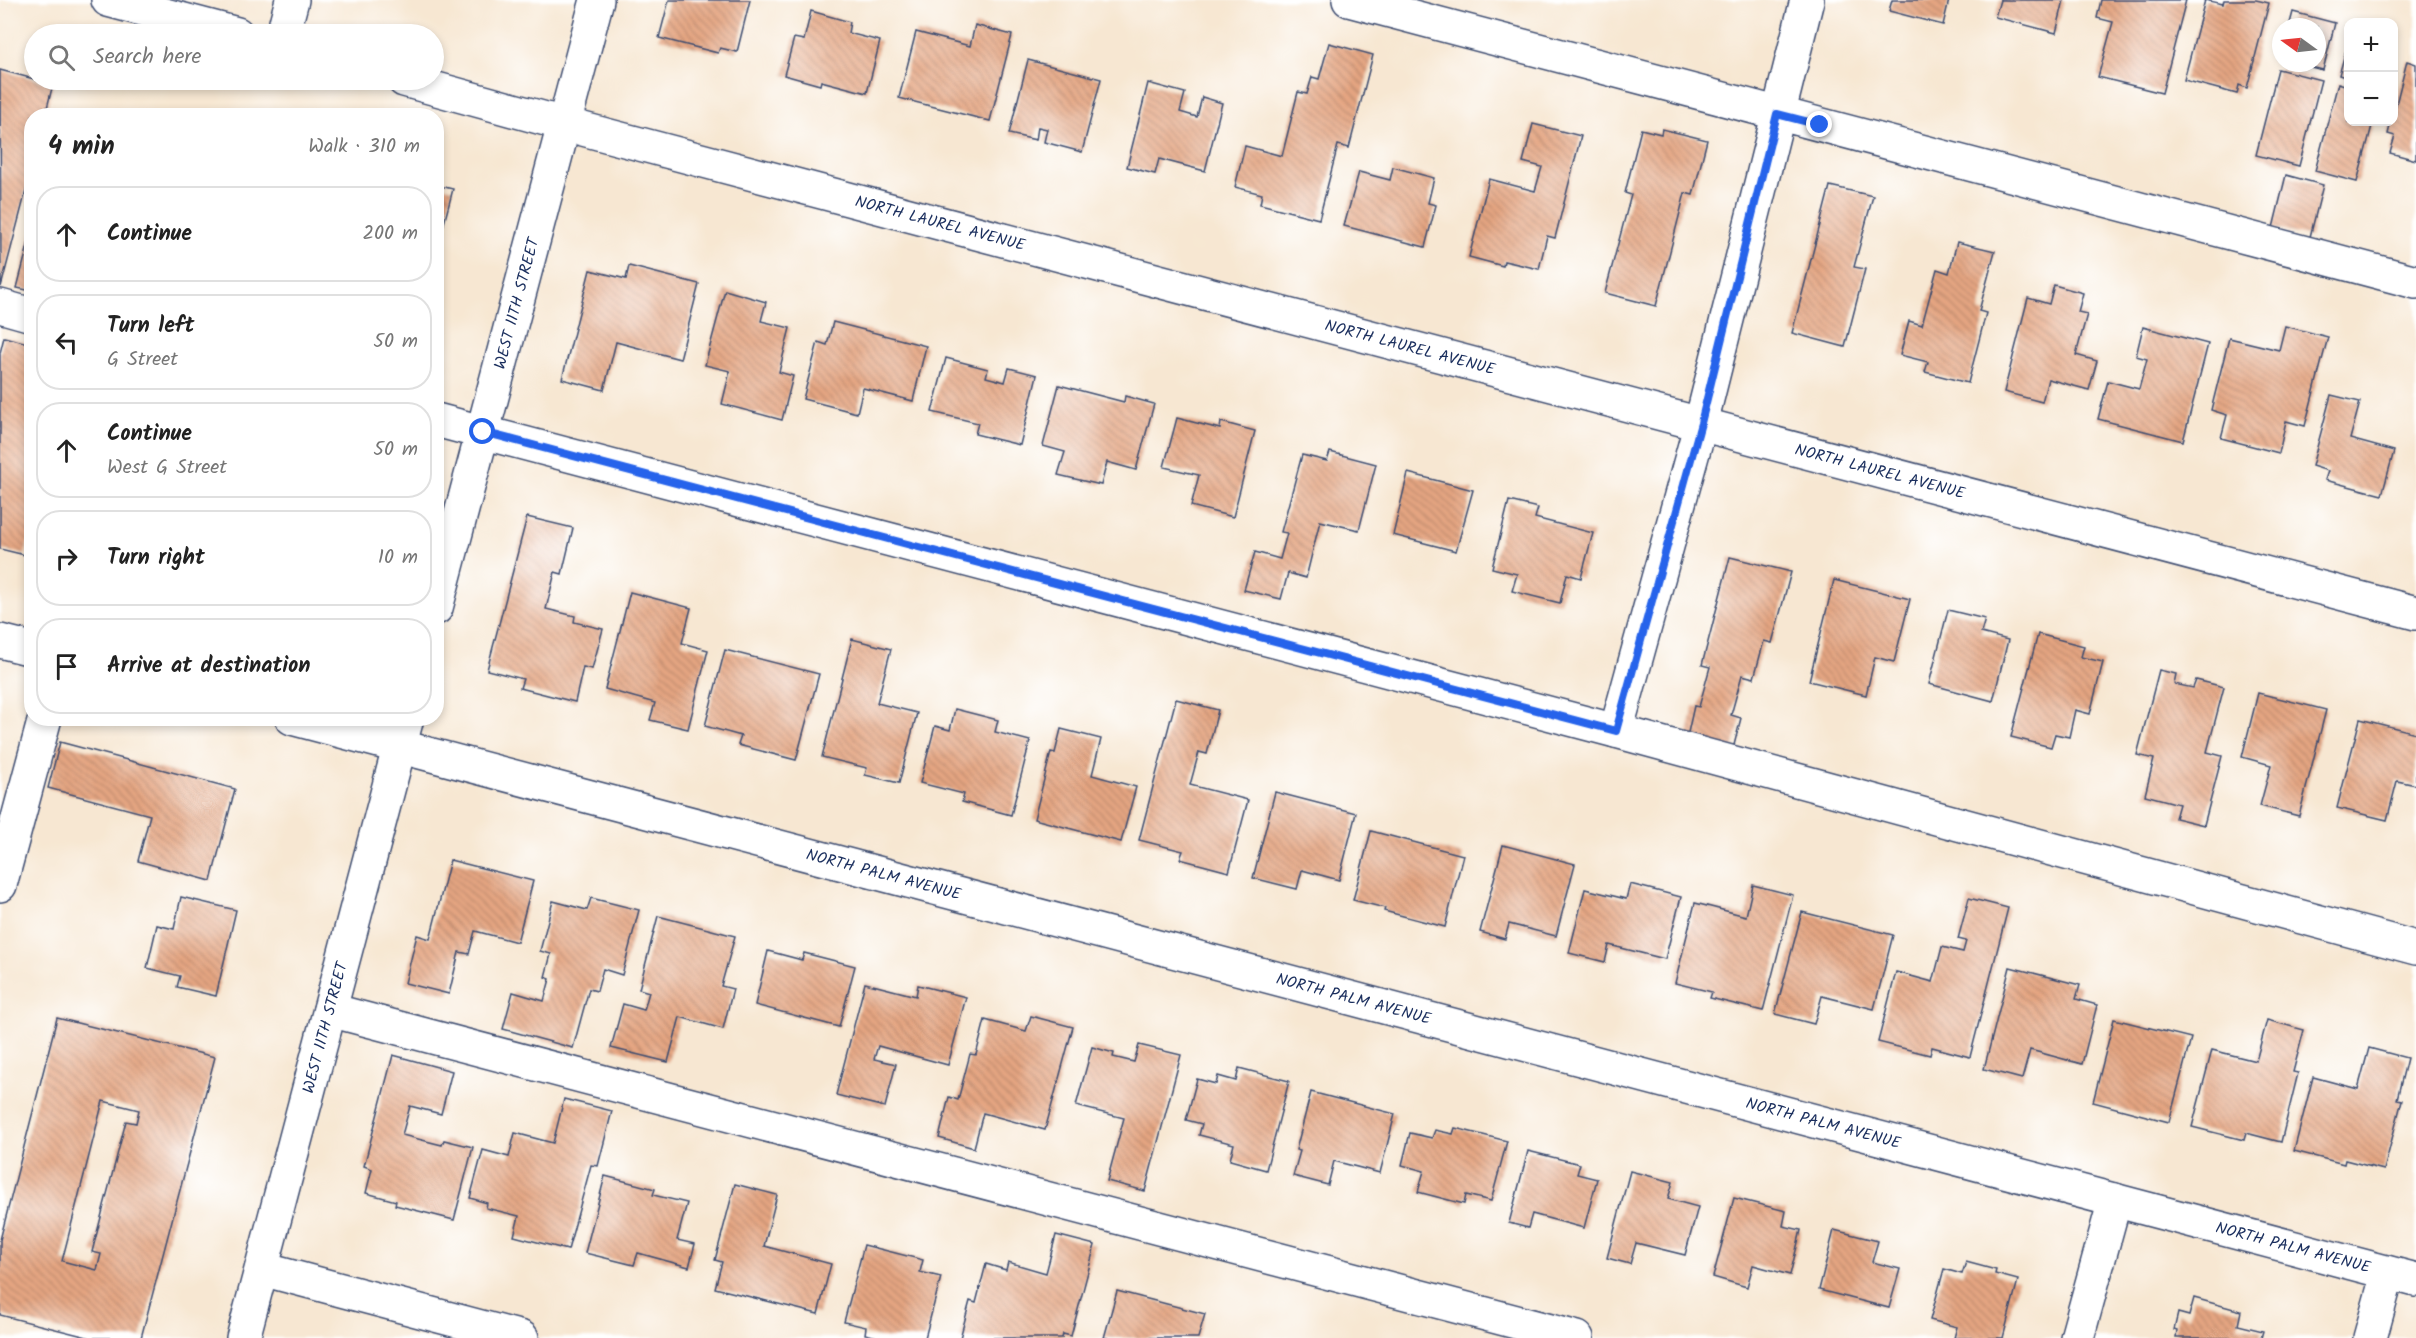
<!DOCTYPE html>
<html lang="en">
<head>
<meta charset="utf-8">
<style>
	:root { --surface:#fff; --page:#f6f6f6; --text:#222; --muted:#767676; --line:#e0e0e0 }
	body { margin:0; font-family:Kalam,sans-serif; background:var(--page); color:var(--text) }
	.controls { position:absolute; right:18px; top:18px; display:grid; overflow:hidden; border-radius:12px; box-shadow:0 3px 9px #0003 }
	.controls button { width:54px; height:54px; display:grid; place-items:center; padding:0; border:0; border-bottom:2px solid var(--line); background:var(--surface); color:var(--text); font:30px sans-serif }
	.compass { position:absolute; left:2272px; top:18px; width:54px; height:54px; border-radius:50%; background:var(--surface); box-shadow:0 3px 9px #0003; rotate:285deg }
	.stop { position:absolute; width:18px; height:18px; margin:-14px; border:4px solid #2563eb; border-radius:50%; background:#fff }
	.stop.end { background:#2563eb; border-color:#fff; box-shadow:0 2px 6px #0008 }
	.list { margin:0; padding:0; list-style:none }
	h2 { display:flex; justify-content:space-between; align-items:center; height:78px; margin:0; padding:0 24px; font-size:26px }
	h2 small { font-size:20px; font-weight:400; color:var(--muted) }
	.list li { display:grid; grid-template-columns:39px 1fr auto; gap:18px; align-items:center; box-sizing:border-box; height:96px; margin:0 12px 12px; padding:0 12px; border:2px solid var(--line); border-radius:24px }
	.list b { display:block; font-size:22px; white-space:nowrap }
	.list p { margin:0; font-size:20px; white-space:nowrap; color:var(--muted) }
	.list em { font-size:20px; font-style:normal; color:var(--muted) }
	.icon { flex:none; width:33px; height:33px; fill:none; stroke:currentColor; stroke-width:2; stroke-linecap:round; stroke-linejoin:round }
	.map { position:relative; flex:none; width:2416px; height:1338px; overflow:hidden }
	.search { position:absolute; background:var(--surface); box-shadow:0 3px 9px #0003; left:24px; top:24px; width:420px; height:66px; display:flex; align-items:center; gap:15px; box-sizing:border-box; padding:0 21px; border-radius:33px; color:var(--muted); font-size:22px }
	.panel { position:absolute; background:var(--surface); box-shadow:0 3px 9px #0003; left:24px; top:108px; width:420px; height:618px; border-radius:24px }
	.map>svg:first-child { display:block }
	.building { fill:url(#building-back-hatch); fill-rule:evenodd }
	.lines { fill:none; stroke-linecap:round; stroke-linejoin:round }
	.minor-casing { stroke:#3c4b6f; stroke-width:36 }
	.minor { stroke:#fff; stroke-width:33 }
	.route { stroke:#2563eb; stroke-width:8 }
	.labels { text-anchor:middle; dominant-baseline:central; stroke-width:5; stroke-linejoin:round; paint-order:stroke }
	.street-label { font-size:16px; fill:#1b2f5e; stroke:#fff }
</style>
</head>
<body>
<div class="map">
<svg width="2416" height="1338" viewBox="0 0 2416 1338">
	<defs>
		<pattern id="building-back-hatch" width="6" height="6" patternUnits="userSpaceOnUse" patternTransform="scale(1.5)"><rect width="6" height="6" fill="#e5a581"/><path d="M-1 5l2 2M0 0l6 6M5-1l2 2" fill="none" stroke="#b9876d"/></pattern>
	</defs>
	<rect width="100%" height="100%" fill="#fff"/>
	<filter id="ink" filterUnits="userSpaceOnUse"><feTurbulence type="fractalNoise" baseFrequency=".0167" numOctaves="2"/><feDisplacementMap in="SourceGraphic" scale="12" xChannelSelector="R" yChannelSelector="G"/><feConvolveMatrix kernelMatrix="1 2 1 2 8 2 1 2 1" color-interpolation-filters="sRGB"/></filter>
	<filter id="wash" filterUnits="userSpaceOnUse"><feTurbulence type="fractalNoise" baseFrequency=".008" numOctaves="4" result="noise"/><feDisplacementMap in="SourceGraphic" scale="24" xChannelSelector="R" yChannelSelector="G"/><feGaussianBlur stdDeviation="1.35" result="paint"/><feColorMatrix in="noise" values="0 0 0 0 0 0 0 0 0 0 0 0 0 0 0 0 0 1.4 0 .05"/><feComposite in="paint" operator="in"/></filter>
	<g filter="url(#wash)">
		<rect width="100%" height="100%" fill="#f7e7d2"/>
		<g id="blocks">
			<g class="building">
				<path d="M669,0H750L737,52L720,48L718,53L659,38Z"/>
				<path d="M1892,0H1949L1943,25L1889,11Z"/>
				<path d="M2000,0H2064L2056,33L1995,17Z"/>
				<path d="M2101,0H2186L2162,93L2098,77L2113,22L2097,18Z"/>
				<path d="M2205,0L2223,4L2224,0H2256L2269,3L2247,88L2239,85L2237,94L2184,80Z"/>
				<path d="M811,11L850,22L848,33L880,41L867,93L821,81L820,85L784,75L794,38L804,40Z"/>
				<path d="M2293,12L2335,23L2323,70L2299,64L2317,63V27H2289Z"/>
				<path d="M975,25L1012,35L990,121L899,98L916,32L970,46Z"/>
				<path d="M1329,43L1373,55L1349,148L1338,145L1319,219L1260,204L1262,194L1235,187L1245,146L1282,156L1298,92L1307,94L1312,77L1319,79Z"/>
				<path d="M2348,43V78L2339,75Z"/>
				<path d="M1028,60L1101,79L1082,152L1044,142L1047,129L1038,127L1036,140L1009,134Z"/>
				<path d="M2407,61L2416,64V160L2390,153L2395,136L2388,134L2391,122H2394V112Z"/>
				<path d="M2278,69L2321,80L2299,166L2256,155Z"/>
				<path d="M0,70L53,84L45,116H32V168L1,287Z"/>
				<path d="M1148,83L1185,93L1180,112L1197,117L1202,97L1222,103L1205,171L1159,159L1155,174L1127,167Z"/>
				<path d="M2338,83L2348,86V122H2373L2357,182L2315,171Z"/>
				<path d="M1533,124L1581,136L1555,238L1547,236L1539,269L1504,261L1503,266L1469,257L1489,179L1535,191L1542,167L1523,162Z"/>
				<path d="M1641,129L1661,134L1662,129L1707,140L1693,195L1685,193L1656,306L1605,293L1631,195L1625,193Z"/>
				<path d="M1393,167L1434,178L1428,203L1436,205L1425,247L1344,226L1359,172L1390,180Z"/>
				<path d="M2286,175L2323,185L2310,237L2273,228Z"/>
				<path d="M436,185L453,189L437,250H436Z"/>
				<path d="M1830,186L1873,196L1854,267L1865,269L1845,347L1792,333Z"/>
				<path d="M31,234H32V291L17,288Z"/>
				<path d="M1957,242L1995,251L1979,311L1986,313L1968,383L1925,372L1928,362L1900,355L1909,321L1922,325L1937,269L1949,273Z"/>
				<path d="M629,266L699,284L680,359L616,342L604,390L562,379L590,270L626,279Z"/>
				<path d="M2054,285L2083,293L2078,312L2087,314L2076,355L2097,361L2089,390L2048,379L2042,402L2004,392L2028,298L2049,304Z"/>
				<path d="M725,290L766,302L761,321L790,328L779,372L793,376L782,420L722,404L730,371L705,365Z"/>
				<path d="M833,322L926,346L913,401L863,388L857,413L803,399L818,342L827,345Z"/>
				<path d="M2285,326L2328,337L2305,426L2286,421L2279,453L2221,438L2227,415L2211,410L2229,338L2279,350Z"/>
				<path d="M2143,327L2208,344L2183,441L2098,419L2108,381L2139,389L2147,359L2136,356Z"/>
				<path d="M4,337L32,344V528L25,555L0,549V353Z"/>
				<path d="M946,358L988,369L986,377L1005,382L1009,368L1037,375L1020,445L975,434L978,423L932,412Z"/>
				<path d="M1059,385L1124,402L1125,396L1154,404L1136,470L1107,462L1101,485L1058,475L1065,452L1043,446Z"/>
				<path d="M2331,395L2360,402L2350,439L2394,451L2382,495L2325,480L2328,471L2312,466Z"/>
				<path d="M1177,418L1220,429L1221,422L1255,431L1233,517L1191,506L1199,475L1164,467Z"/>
				<path d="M1330,452L1376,464L1359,530L1320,521L1306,578L1288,573L1281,599L1244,590L1255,552L1280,559L1287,533L1281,532L1302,455L1327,461Z"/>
				<path d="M1408,473L1473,490L1456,551L1393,535Z"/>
				<path d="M1509,501L1538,508L1535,518L1593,533L1581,578L1567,574L1560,603L1512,591L1517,574L1492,568Z"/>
				<path d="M527,517L573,528L562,574L555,572L546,609L575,616L574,622L603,629L592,669L583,667L575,702L520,688L523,679L487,670Z"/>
				<path d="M1730,557L1791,572L1772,643L1764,641L1754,678L1742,675L1731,715L1741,718L1733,749L1687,737L1694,706L1699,707L1710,667L1702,665Z"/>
				<path d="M1834,580L1910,599L1894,662L1875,657L1866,695L1809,681Z"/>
				<path d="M630,592L691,608L682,643L708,650L688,729L650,720L655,703L605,689Z"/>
				<path d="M1948,610L1985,619L1981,633L2008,640L1993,701L1929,684Z"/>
				<path d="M2038,634L2084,646L2081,657L2103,662L2090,714L2075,710L2069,737L2055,734L2051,747L2011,737Z"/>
				<path d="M852,639L891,649L877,703L917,713L899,783L865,775L867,768L822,757Z"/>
				<path d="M725,650L819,674L796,760L738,745L741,736L705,726Z"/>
				<path d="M2159,670L2176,674L2174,684L2193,688L2196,680L2224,687L2207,752L2222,756L2204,825L2175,818L2179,804L2145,795L2154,759L2137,755Z"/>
				<path d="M2258,693L2326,710L2299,816L2260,806L2271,765L2242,757Z"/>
				<path d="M1176,699L1218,710L1207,754L1199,752L1190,785L1248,800L1229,872L1180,859L1183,851L1139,840Z"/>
				<path d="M955,709L998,720L995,732L1030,741L1011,815L962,802L964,794L920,783L935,726L950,730Z"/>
				<path d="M2360,719L2416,733V785L2397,781L2387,820L2337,808Z"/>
				<path d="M1061,729L1101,739L1092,775L1136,787L1121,842L1034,819L1051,752L1055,753Z"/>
				<path d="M60,742L235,789L211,881L138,861L150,815L48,788Z"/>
				<path d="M1275,792L1356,813L1339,880L1302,870L1297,889L1253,878Z"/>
				<path d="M1371,831L1463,855L1445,927L1384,911L1385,908L1353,900Z"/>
				<path d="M1503,845L1575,864L1556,936L1509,924L1505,939L1480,932Z"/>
				<path d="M450,860L533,881L517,942L475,931L469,954L459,952L449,994L405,983L417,935L430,939Z"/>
				<path d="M1630,884L1681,897L1665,959L1609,945L1605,962L1569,953L1585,889L1626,899Z"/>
				<path d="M1753,885L1793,895L1763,1011L1710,998L1712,992L1675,983L1695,903L1746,916Z"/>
				<path d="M181,897L236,910L216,996L177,987L180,976L147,968L157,925L174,929Z"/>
				<path d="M591,898L639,910L622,975L603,969L597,991L589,989L573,1048L503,1029L513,992L544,1001L550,979L545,977L551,954L540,951L553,901L587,910Z"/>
				<path d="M1969,898L2008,908L1970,1057L1932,1047L1930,1055L1878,1042L1896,972L1933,982L1942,947L1963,952L1966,941L1958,939Z"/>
				<path d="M1802,912L1893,935L1874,1009L1822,996L1814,1024L1775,1014Z"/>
				<path d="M658,916L735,936L721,986L733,989L723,1029L680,1017L668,1062L611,1048L623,1004L644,1010L649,992L639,989Z"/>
				<path d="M768,951L802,960L804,953L855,966L839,1027L755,1005Z"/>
				<path d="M2010,967L2080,985L2076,999L2097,1005L2082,1064L2030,1050L2022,1079L1984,1069Z"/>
				<path d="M865,983L916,996L918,985L966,997L948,1065L878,1046L874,1059L896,1064L885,1107L836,1095Z"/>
				<path d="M1031,1016L1073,1027L1045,1130L983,1113L974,1148L939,1138L949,1097L958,1100L970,1054L976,1055L985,1020L1026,1031Z"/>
				<path d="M57,1018L215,1057L141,1338H91L0,1315V1240ZM103,1101L139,1110L136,1123L126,1121L92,1252L101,1254L97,1270L62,1261Z"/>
				<path d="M2114,1019L2191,1038L2169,1122L2093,1102Z"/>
				<path d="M2267,1020L2304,1030L2293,1072L2298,1073L2281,1142L2246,1133L2244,1140L2192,1127L2212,1050L2256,1061Z"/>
				<path d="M1139,1045L1181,1055L1145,1191L1107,1181L1124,1118L1076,1106L1092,1047L1114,1053L1113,1057L1134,1062Z"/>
				<path d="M2369,1048L2407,1058L2397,1099L2402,1100L2384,1170L2345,1160L2344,1164L2294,1151L2313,1077L2358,1089Z"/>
				<path d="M393,1055L452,1071L441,1114L410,1106L402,1135L442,1145L444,1140L473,1147L454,1220L395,1205L396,1201L366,1193L372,1169L364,1166Z"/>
				<path d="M1239,1068L1289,1081L1266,1170L1230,1160L1234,1144L1199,1135L1202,1124L1186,1120L1197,1079L1216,1084L1218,1076L1236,1081Z"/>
				<path d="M1311,1092L1395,1114L1380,1173L1334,1161L1328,1185L1293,1176L1300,1151L1296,1150Z"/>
				<path d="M564,1099L612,1111L598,1166L591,1165L568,1250L514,1236L519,1216L486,1208L487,1203L470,1198L483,1150L509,1157L515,1133L553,1143Z"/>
				<path d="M1455,1128L1507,1141L1491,1201L1466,1195L1464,1204L1418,1192L1424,1171L1402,1165L1410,1133L1432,1138L1435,1130L1453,1134Z"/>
				<path d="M1528,1151L1580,1164L1577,1174L1597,1179L1584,1228L1532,1214L1528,1228L1509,1223Z"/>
				<path d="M1630,1171L1673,1182L1668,1199L1698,1207L1685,1255L1636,1243L1630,1264L1607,1258Z"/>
				<path d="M605,1176L655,1189L653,1195L687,1203L677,1240L695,1244L689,1267L638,1253L634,1265L585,1253Z"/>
				<path d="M735,1184L777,1195L764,1246L831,1264L818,1314L715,1288L722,1262L715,1260Z"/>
				<path d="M1734,1198L1786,1211L1783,1226L1801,1230L1790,1275L1753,1265L1747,1287L1713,1277Z"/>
				<path d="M1834,1230L1878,1241L1872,1262L1900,1269L1889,1308L1819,1290Z"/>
				<path d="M1056,1235L1095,1245L1071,1336L1063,1334L1062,1338H960L970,1301L976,1303L986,1264L1006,1270L1008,1262L1046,1273Z"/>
				<path d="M864,1245L923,1260L920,1272L941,1277L925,1338H881L865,1334L866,1327L844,1322Z"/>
				<path d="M1966,1262L1996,1270L1995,1274L2018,1280L2003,1338H1954L1957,1327L1930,1320L1944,1269L1962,1274Z"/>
				<path d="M1117,1291L1205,1314L1198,1338H1104Z"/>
				<path d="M2194,1298L2241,1311L2238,1325L2263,1331L2261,1338H2176L2177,1331L2174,1330L2178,1313L2189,1316Z"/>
			</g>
		</g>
	</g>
	<g filter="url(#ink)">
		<use href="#blocks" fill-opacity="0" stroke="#3c4b6f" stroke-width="1.5"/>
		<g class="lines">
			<g class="minor-casing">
				<g id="minor">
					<path d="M108,0L237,34"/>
					<path d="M1349,0L2416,282"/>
					<path d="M283,34L292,0"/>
					<path id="s1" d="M404,80L564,124L2416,613"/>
					<path d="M0,306L32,315"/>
					<path d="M436,420L1616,731L2416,948"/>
					<path id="s2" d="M436,608L597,0"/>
					<path d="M0,641L32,649"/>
					<path id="s3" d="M292,718L2416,1280"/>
					<path d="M1616,731L1701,423L1807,0"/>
					<path d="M0,885L45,718"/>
					<path d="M330,1010L1577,1338"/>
					<path d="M262,1269L522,1338"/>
					<path id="s4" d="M243,1338L407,718"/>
					<path d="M2077,1338L2115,1200"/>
					<path d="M2370,1338L2388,1273"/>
				</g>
			</g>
			<use href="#minor" class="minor"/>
		</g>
	</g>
	<g class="lines" filter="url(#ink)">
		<path class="route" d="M483,432L1616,731L1701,423L1777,114L1820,125"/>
	</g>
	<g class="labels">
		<g class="street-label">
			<text stroke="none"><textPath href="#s1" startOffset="555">NORTH LAUREL AVENUE</textPath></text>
			<text stroke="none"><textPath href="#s2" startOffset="315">WEST 11TH STREET</textPath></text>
			<text stroke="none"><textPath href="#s1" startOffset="1041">NORTH LAUREL AVENUE</textPath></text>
			<text stroke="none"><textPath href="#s1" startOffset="1527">NORTH LAUREL AVENUE</textPath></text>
			<text stroke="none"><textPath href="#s3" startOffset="612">NORTH PALM AVENUE</textPath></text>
			<text stroke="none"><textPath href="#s3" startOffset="1098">NORTH PALM AVENUE</textPath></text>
			<text stroke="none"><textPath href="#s4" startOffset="321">WEST 11TH STREET</textPath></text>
			<text stroke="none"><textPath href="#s3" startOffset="1584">NORTH PALM AVENUE</textPath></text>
			<text stroke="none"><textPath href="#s3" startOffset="2070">NORTH PALM AVENUE</textPath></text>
		</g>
	</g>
</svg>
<div class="controls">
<button>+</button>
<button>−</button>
</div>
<svg class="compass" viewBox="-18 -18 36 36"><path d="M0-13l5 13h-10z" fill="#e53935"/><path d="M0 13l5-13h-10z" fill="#767676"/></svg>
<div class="stop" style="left:483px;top:432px"></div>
<div class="stop end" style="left:1820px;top:125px"></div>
<div class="search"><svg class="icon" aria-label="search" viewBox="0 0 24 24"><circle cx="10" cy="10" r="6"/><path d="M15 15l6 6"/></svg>Search here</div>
<section class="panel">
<h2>4 min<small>Walk · 310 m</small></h2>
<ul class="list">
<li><svg class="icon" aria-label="ahead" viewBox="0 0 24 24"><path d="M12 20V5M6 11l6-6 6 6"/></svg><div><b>Continue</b></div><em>200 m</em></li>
<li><svg class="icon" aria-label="left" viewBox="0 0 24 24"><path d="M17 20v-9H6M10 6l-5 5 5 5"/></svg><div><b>Turn left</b><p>G Street</p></div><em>50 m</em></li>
<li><svg class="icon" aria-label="ahead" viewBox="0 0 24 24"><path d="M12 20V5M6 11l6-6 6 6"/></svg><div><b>Continue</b><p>West G Street</p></div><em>50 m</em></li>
<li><svg class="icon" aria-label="right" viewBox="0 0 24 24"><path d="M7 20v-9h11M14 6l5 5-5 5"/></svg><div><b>Turn right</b></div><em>10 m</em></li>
<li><svg class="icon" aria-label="arrive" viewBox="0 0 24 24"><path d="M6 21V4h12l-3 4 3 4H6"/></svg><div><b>Arrive at destination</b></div></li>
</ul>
</section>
</div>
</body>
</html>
